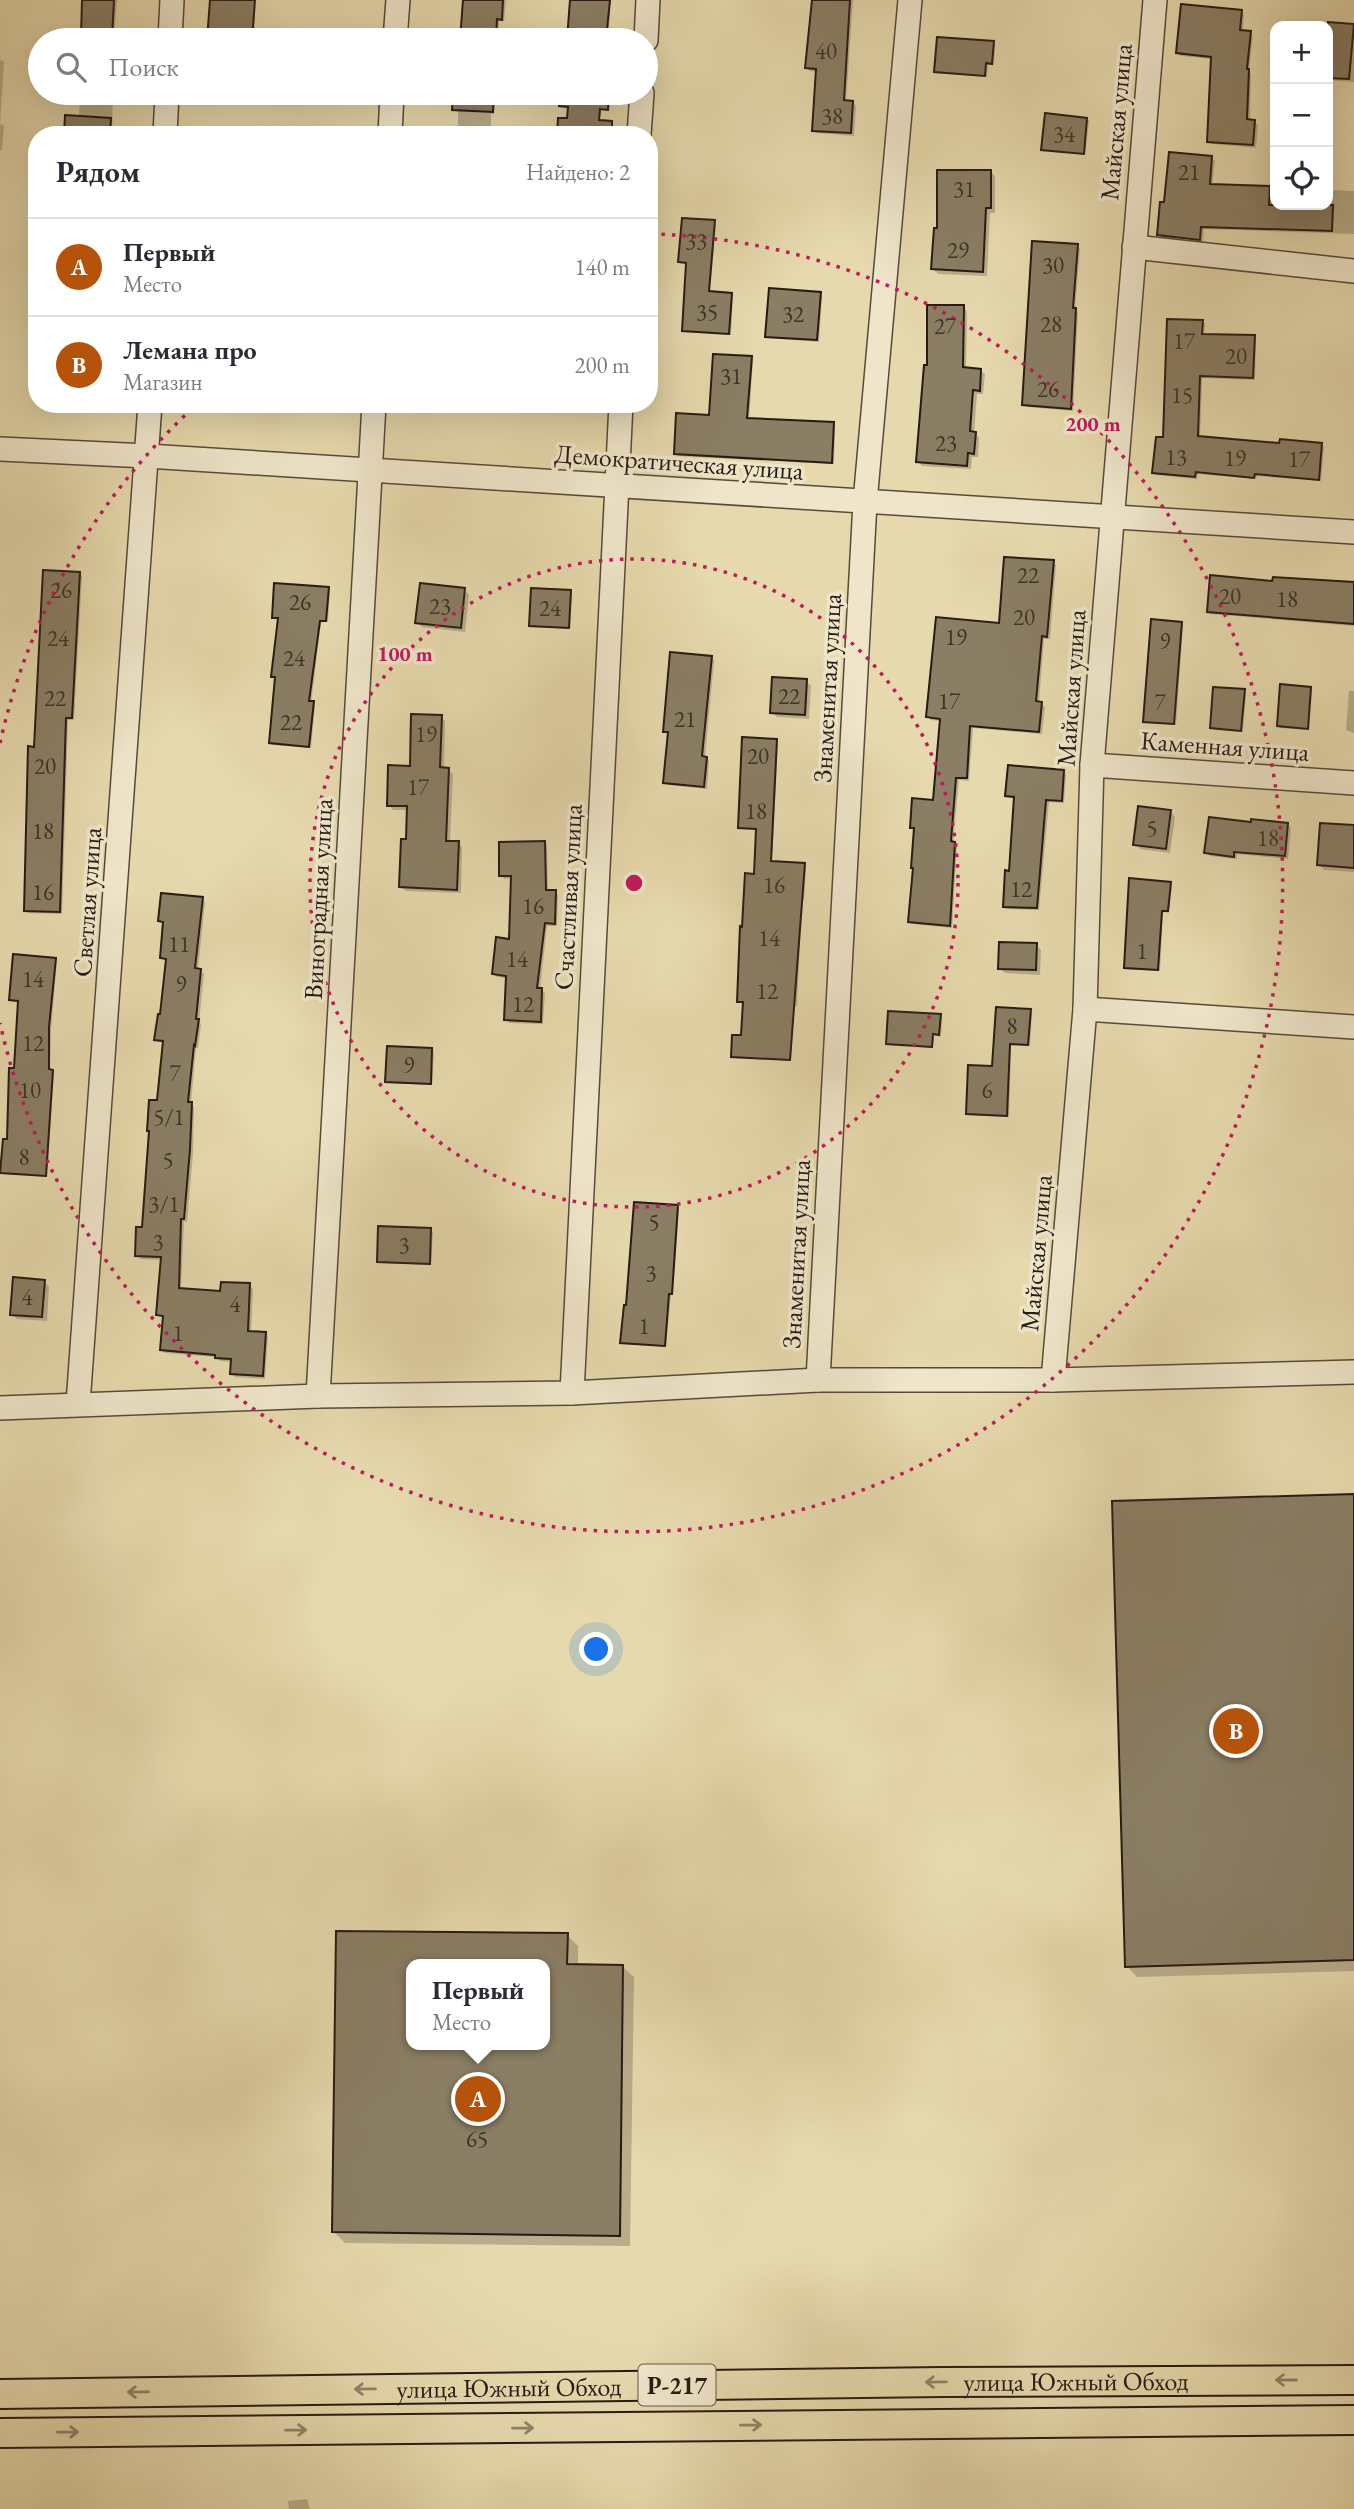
<!DOCTYPE html>
<html lang="ru">
<head>
<meta charset="utf-8">
<style>
	:root { --surface:#fff; --page:#f2f2f3; --text:#2b2b33; --muted:#7c7c81; --line:#e1e1e2; --accent:#b45309 }
	body { margin:0; font-family:"EB Garamond",serif; background:var(--page); color:var(--text) }
	.controls { position:absolute; right:21px; top:21px; display:grid; overflow:hidden; border-radius:14px; box-shadow:0 7px 28px #0002 }
	.controls button { width:63px; height:63px; display:grid; place-items:center; padding:0; border:0; border-bottom:2px solid var(--line); background:var(--surface); color:var(--text); font:35px sans-serif }
	.you { position:absolute; left:597px; top:1650px; width:24px; height:24px; margin:-18px; border:5px solid #fff; border-radius:50%; background:#1a73e8; box-shadow:0 0 0 10px #1a73e833 }
	.badge { display:grid; place-items:center; width:46px; height:46px; border-radius:50%; background:var(--accent); color:#fff; font-size:23px; font-weight:700 }
	.pin { position:absolute; translate:-50% -50%; border:4px solid #fff; box-shadow:0 2px 7px #0006 }
	.popup { position:absolute; left:406px; top:1959px; width:144px; height:91px; box-sizing:border-box; display:grid; place-content:center; border-radius:14px; background:var(--surface); filter:drop-shadow(0 2px 5px #0005); font-size:23px; white-space:nowrap; color:var(--muted) }
	.popup b { font-size:26px; color:var(--text) }
	.popup::after { content:''; position:absolute; left:50%; top:100%; margin-left:-14px; border:14px solid transparent; border-top-color:var(--surface) }
	.list { margin:0; padding:0; list-style:none }
	h2 { display:flex; justify-content:space-between; align-items:center; height:91px; margin:0; padding:0 28px; font-size:30px }
	h2 small { font-size:23px; font-weight:400; color:var(--muted) }
	.list li { display:grid; grid-template-columns:46px 1fr auto; gap:21px; align-items:center; box-sizing:border-box; height:98px; padding:0 28px; border-top:2px solid var(--line) }
	.list b { display:block; font-size:26px; white-space:nowrap }
	.list p { margin:0; font-size:23px; white-space:nowrap; color:var(--muted) }
	.list em { font-size:23px; font-style:normal; color:var(--muted) }
	.icon { flex:none; width:38px; height:38px; fill:none; stroke:currentColor; stroke-width:2; stroke-linecap:round; stroke-linejoin:round }
	.map { position:relative; flex:none; width:1354px; height:2509px; overflow:hidden }
	.search { position:absolute; background:var(--surface); box-shadow:0 7px 28px #0002; left:28px; top:28px; width:630px; height:77px; display:flex; align-items:center; gap:18px; box-sizing:border-box; padding:0 24px; border-radius:38px; color:var(--muted); font-size:26px }
	.panel { position:absolute; background:var(--surface); box-shadow:0 7px 28px #0002; left:28px; top:126px; width:630px; height:287px; border-radius:28px }
	.map>svg:first-child { display:block }
	.shadow { fill:#0003; fill-rule:evenodd }
	.building { fill:#8a7e64; stroke:#261b14; stroke-width:2; fill-rule:evenodd }
	.lines { fill:none; stroke-linecap:round; stroke-linejoin:round }
	.minor-casing { stroke:#564a3a; stroke-width:26 }
	.major-casing { stroke:#261b14; stroke-width:32 }
	.minor { stroke:#efe6ca; stroke-width:23 }
	.major { stroke:#e6d9ad; stroke-width:28 }
	.oneway { stroke:#908468 }
	.ring { fill:none; stroke:#c2185b; stroke-width:3.5; stroke-dasharray:3.5 7 }
	.labels { text-anchor:middle; dominant-baseline:central; stroke-width:7; stroke-linejoin:round; paint-order:stroke }
	.number-label { font-size:23px; fill:#3f3428 }
	.shield { fill:#efe6ca; stroke:#62584b; stroke-width:2 }
	.shield-label { font-size:24px; font-weight:bold; fill:#261b14 }
	.street-label { font-size:26px; fill:#261b14; stroke:#efe6ca }
	.centre { fill:#c2185b; stroke:#efe6ca; stroke-width:3.5 }
	.ring-label { font-size:21px; text-anchor:middle; font-weight:bold; fill:#c2185b; stroke:#efe6ca; stroke-width:7; stroke-linejoin:round; paint-order:stroke }
</style>
</head>
<body>
<div class="map">
<svg width="1354" height="2509" viewBox="0 0 1354 2509">
	<rect width="100%" height="100%" fill="#e6d9ad"/>
	<filter id="stains"><feTurbulence type="fractalNoise" baseFrequency=".00286" numOctaves="4"/><feColorMatrix values="0 0 0 0 .2 0 0 0 0 .09 0 0 0 0 .02 0 0 0 .5 -.17"/></filter>
	<radialGradient id="worn" r=".72"><stop offset=".6" stop-color="#630" stop-opacity="0"/><stop offset="1" stop-color="#630" stop-opacity=".3"/></radialGradient>
	<g class="shadow">
		<path d="M84,0H117L114,40H83Z"/>
		<path d="M212,0H255L254,40H209Z"/>
		<path d="M465,0H506L504,21H499L498,40H457L458,29H462Z"/>
		<path d="M571,0H611L608,40H568Z"/>
		<path d="M813,0H853L846,102H853L856,106L854,136L817,133L813,130L818,72L810,71L807,68Z"/>
		<path d="M1241,12L1244,15L1243,32L1250,33L1253,36L1249,72L1251,74L1250,121L1258,125L1256,148L1212,144L1209,141L1213,59L1181,56L1177,53Z"/>
		<path d="M1318,23L1354,27V82L1328,80V26H1318Z"/>
		<path d="M993,43L995,45L994,65H988L987,77L938,73L936,71Z"/>
		<path d="M0,60L4,62L0,124L4,126L2,150H0Z"/>
		<path d="M80,93H113L112,135H66L79,118Z"/>
		<path d="M454,93H495L494,114H491V135H458V112L454,109Z"/>
		<path d="M570,93H611L609,111L601,110L599,135L568,120Z"/>
		<path d="M1087,119L1089,121L1085,155L1043,149Z"/>
		<path d="M318,132L355,135H318Z"/>
		<path d="M1211,158L1215,161L1212,186L1275,188V205H1328V190L1354,191V234L1204,229L1203,243L1162,238L1159,235L1166,204Z"/>
		<path d="M990,171L995,176V213H990L987,276L938,274L933,269L939,230Z"/>
		<path d="M714,222L716,224L710,293L733,296L731,335L686,332L684,330L688,264L680,262Z"/>
		<path d="M1077,246L1080,249L1075,310L1078,313L1073,411L1027,407L1024,404Z"/>
		<path d="M820,294L822,296L819,342L769,338L767,336Z"/>
		<path d="M963,307L967,311L966,369L980,370L985,374L983,394H977L974,433L979,438L978,457H972L971,469L922,466L918,461L928,367Z"/>
		<path d="M1202,321L1205,324L1204,335L1254,337L1256,339L1255,380L1202,378L1200,438L1281,445H1322L1324,447L1321,481L1257,476L1256,479L1198,474L1197,479L1157,475L1154,473Z"/>
		<path d="M751,358L753,360L749,420L833,423L835,425L834,464L678,456L676,454L711,416Z"/>
		<path d="M1053,562L1056,565L1050,639H1044L1039,703L1045,707L1042,734L973,728L969,781L959,780L953,843L957,846L952,928L913,924L910,921L916,831L912,827L935,802L941,721L931,720L928,717Z"/>
		<path d="M79,573L82,576L74,720H68L62,914L28,913L25,910L36,748Z"/>
		<path d="M1274,583L1354,584V626L1211,614L1208,611Z"/>
		<path d="M328,588L330,590L328,622H321L311,703L315,705L311,748L272,745L270,743L277,678L273,676L280,619L274,617Z"/>
		<path d="M464,590L469,595L465,632L422,627L417,622Z"/>
		<path d="M570,592L572,594L570,629L533,627L531,625Z"/>
		<path d="M1181,623L1183,625L1176,725L1147,723L1145,721Z"/>
		<path d="M711,657L714,660L705,758L709,761L707,789L668,785L665,782L669,734L664,731Z"/>
		<path d="M806,681L811,686L809,719L777,717L772,712Z"/>
		<path d="M1310,688L1312,690L1309,730L1280,728L1278,726Z"/>
		<path d="M1244,691L1246,693L1243,732L1214,730L1212,728Z"/>
		<path d="M1349,691H1354V733L1346,730Z"/>
		<path d="M441,717L445,721L444,769L448,770L453,774L450,842L458,843L462,847L461,893L406,891L401,887L408,841L409,810H393L389,805Z"/>
		<path d="M776,741L778,743L772,863L804,865L806,867L804,900H802L797,1006H794L791,1061L735,1058L733,1056L742,1037L745,1003L739,1001L755,875L757,830L740,827Z"/>
		<path d="M1064,772L1066,775L1064,803L1049,802L1039,910L1007,909L1004,906L1011,873L1015,799L1007,796Z"/>
		<path d="M1170,812L1175,817L1170,853L1140,849L1135,844Z"/>
		<path d="M1252,824H1287L1291,828L1288,859L1237,854V859L1210,856L1206,852Z"/>
		<path d="M1354,827V872L1324,870L1319,865Z"/>
		<path d="M544,843L547,846L548,892H555L558,895L557,926H547L540,989L545,993L543,1024L509,1023L506,1019L507,978L497,977L494,974L511,941L513,878L504,879L501,875Z"/>
		<path d="M1170,883L1172,885L1169,913L1163,912L1160,971L1127,969L1125,967Z"/>
		<path d="M202,899L205,902L198,970L204,974L199,1022L201,1024L198,1048H196L191,1104L194,1108L193,1154L187,1222L184,1221L181,1290L222,1293L249,1285L253,1289L251,1333L265,1334L268,1337L265,1379L235,1377L232,1374L233,1362L220,1361L216,1357L165,1353L162,1350L165,1318L158,1315L163,1260L141,1259L137,1255L143,1229L165,1044L156,1040L162,1016L168,961L162,958L163,924L160,921Z"/>
		<path d="M1036,945L1041,950L1040,975L1005,973L1000,968Z"/>
		<path d="M55,959L57,961L51,1030L50,1071L54,1073L47,1177L4,1174L2,1172L8,1141L15,1070L19,1002L11,999Z"/>
		<path d="M1030,1011L1032,1013L1030,1046L1011,1045L1009,1117L970,1115L968,1113Z"/>
		<path d="M940,1016L942,1018L941,1036L934,1035L933,1048L889,1045L887,1043Z"/>
		<path d="M432,1050L434,1052L432,1085L389,1083L387,1081Z"/>
		<path d="M677,1207L679,1209L673,1295H671L666,1347L624,1344L622,1342Z"/>
		<path d="M431,1230L433,1232L431,1265L381,1263L379,1261Z"/>
		<path d="M44,1282L49,1287L47,1321L17,1319L12,1314Z"/>
		<path d="M1354,1496V1971L1137,1977L1127,1966Z"/>
		<path d="M338,1932L567,1935L578,1946V1966L623,1967L634,1977L630,2246L345,2243L334,2232ZM412,1964H544V2045H412Z"/>
		<path d="M307,2499L310,2509H289L288,2501Z"/>
	</g>
	<g class="building">
		<path d="M82,0H114L112,38L81,37Z"/>
		<path d="M210,0H255L252,40H207Z"/>
		<path d="M463,0H503L502,20L497,19L496,40H460Z"/>
		<path d="M570,0H610L606,40H567Z"/>
		<path d="M812,0H850L844,100L853,101L851,133L812,131L816,69L805,68Z"/>
		<path d="M1181,4L1242,10L1240,30L1251,31L1247,69H1249L1247,119L1255,120L1253,145L1207,142L1211,57L1176,53Z"/>
		<path d="M1328,22L1354,24L1349,79L1328,78Z"/>
		<path d="M937,37L994,41L992,64L986,63L985,76L934,72Z"/>
		<path d="M453,93H494L493,112L452,110Z"/>
		<path d="M559,93H609L608,110L600,109L599,120L612,121V135H557L558,118H567L568,107L559,106Z"/>
		<path d="M1045,113L1087,118L1084,154L1041,150Z"/>
		<path d="M65,115L111,118L110,135H64Z"/>
		<path d="M1169,152L1212,156L1210,184L1270,186L1269,205H1333L1332,231L1201,227L1200,240L1157,235L1160,202H1164Z"/>
		<path d="M937,170H991V208H986L983,272L931,269L934,228H937Z"/>
		<path d="M682,218L715,220L709,291L732,293L729,334L682,331L686,263L678,262Z"/>
		<path d="M1032,241L1078,244L1073,308H1076L1071,409L1022,405Z"/>
		<path d="M769,288L821,292L817,340L765,337Z"/>
		<path d="M927,305H964L963,367L981,369L980,391L973,390L970,431L976,432L974,454L968,453L967,466L916,462L924,365H927Z"/>
		<path d="M1167,319L1203,320L1202,334L1255,335L1253,378L1200,376L1198,436L1279,443L1280,439L1322,443L1319,480L1255,474L1254,478L1196,472L1195,477L1152,473L1156,437H1163Z"/>
		<path d="M713,354L752,356L747,418L834,422L832,463L674,454L676,413L709,415Z"/>
		<path d="M1004,557L1054,560L1047,637L1042,636L1036,701L1042,702L1039,732L970,726L967,778H956L951,841L955,842L950,926L908,922L913,868H911L914,828H910L912,798L933,800L940,719L926,717L936,617L999,623Z"/>
		<path d="M43,570L80,572L72,718H66L60,912L24,911L28,746L34,747Z"/>
		<path d="M1210,575L1272,581L1273,577L1354,582V624L1207,612Z"/>
		<path d="M274,583L329,587L326,621H320L309,701H314L309,747L269,743L275,677H271L278,618H272Z"/>
		<path d="M420,583L465,588L461,628L415,623Z"/>
		<path d="M531,588L571,590L569,628L529,626Z"/>
		<path d="M1151,619L1182,622L1174,724L1143,722Z"/>
		<path d="M670,652L712,656L702,756L707,757L704,787L663,783L668,732H663Z"/>
		<path d="M772,677L807,679L805,715L770,713Z"/>
		<path d="M1280,684L1311,687L1308,729L1277,726Z"/>
		<path d="M1213,687L1245,689L1241,731L1210,728Z"/>
		<path d="M411,714L442,715L440,767L449,768L446,841H459L457,890L399,887L401,839H406L407,806H387L388,765L410,766Z"/>
		<path d="M742,737L777,739L771,861L805,863L790,1060L731,1057L732,1035H741L743,1002H737L740,926L742,927L745,873L754,874L756,829L738,828Z"/>
		<path d="M1008,765L1064,770L1062,801L1046,800L1037,908L1003,907L1005,870L1009,871L1014,797L1005,796Z"/>
		<path d="M1138,806L1171,810L1166,849L1133,845Z"/>
		<path d="M1209,817L1251,822V819L1288,823L1285,856L1234,852V857L1204,853Z"/>
		<path d="M1320,823L1354,825V868L1317,865Z"/>
		<path d="M545,841L546,890H556L555,924L545,923L537,988H542L541,1022L504,1020L506,976L492,974L496,937L509,939L511,876H499V842Z"/>
		<path d="M1129,878L1171,882L1168,911H1162L1158,970L1124,968Z"/>
		<path d="M161,893L203,897L195,968L201,969L196,1019H199L195,1046L194,1045L188,1102H192L190,1149L184,1219H181L179,1288L220,1291L221,1282L250,1283L248,1331L266,1332L263,1376L230,1374L231,1359L215,1358V1355L160,1350L163,1316L156,1315L161,1257L135,1256L136,1227H142L149,1131H147L149,1100H157L163,1041L154,1040L158,1014H160L166,959L160,958L163,922L158,921Z"/>
		<path d="M999,942L1037,943L1036,970L998,969Z"/>
		<path d="M13,954L56,958L49,1027V1069L53,1070L46,1176L0,1173L3,1139H7L9,1068H14L18,1001L9,1000Z"/>
		<path d="M996,1007L1031,1009L1028,1045L1010,1044L1007,1116L966,1114L968,1065L992,1066Z"/>
		<path d="M888,1011L941,1014L939,1035L933,1034L932,1047L886,1044Z"/>
		<path d="M387,1046L432,1048L431,1084L385,1082Z"/>
		<path d="M634,1202L678,1205L672,1294H669L665,1346L620,1343L624,1305H626Z"/>
		<path d="M378,1226L431,1228L430,1264L377,1262Z"/>
		<path d="M13,1277L45,1280L42,1317L10,1315Z"/>
		<path d="M1354,1494V1960L1125,1967L1112,1501Z"/>
		<path d="M336,1931L568,1933L567,1964L623,1965L620,2236L332,2232ZM411,1964H544V2045H411Z"/>
	</g>
	<g class="lines">
		<g class="minor-casing">
			<g id="minor">
				<path d="M170,40L172,0"/>
				<path d="M395,40L398,0"/>
				<path d="M646,40L648,0"/>
				<path d="M165,135L167,93"/>
				<path d="M390,135L392,93"/>
				<path d="M639,135L642,93"/>
				<path d="M1134,247L1354,271"/>
				<path d="M0,449L147,456L1354,532"/>
				<path d="M1092,765L1354,783"/>
				<path d="M1085,1009L1354,1027"/>
				<path d="M818,1380L865,502L910,0"/>
				<path d="M1053,1380L1085,1009L1092,765L1155,0"/>
				<path d="M572,1393L621,404"/>
				<path d="M318,1396L374,404"/>
				<path d="M78,1404L150,404"/>
				<path d="M0,1408L318,1396L572,1393L818,1380H1053L1354,1372"/>
			</g>
		</g>
		<g class="major-casing">
			<g id="major">
				<path id="s1" d="M0,2394L943,2382L1354,2380"/>
				<path d="M0,2433L1354,2420"/>
			</g>
		</g>
		<use href="#minor" class="minor"/>
		<use href="#major" class="major"/>
	</g>
	<defs><path id="oneway-shaft" d="M-6 0H5M1.5-3L5.5 0L1.5 3" fill="none" stroke-width="1.6" stroke-linecap="round" stroke-linejoin="round" transform="scale(1.75)"/></defs>
	<g class="oneway">
		<use href="#oneway-shaft" transform="translate(1286 2380) rotate(180)"/>
		<use href="#oneway-shaft" transform="translate(936 2382) rotate(179)"/>
		<use href="#oneway-shaft" transform="translate(365 2389) rotate(179)"/>
		<use href="#oneway-shaft" transform="translate(138 2392) rotate(179)"/>
		<use href="#oneway-shaft" transform="translate(751 2425) rotate(-1)"/>
		<use href="#oneway-shaft" transform="translate(523 2428) rotate(-1)"/>
		<use href="#oneway-shaft" transform="translate(296 2430) rotate(-1)"/>
		<use href="#oneway-shaft" transform="translate(68 2432) rotate(-1)"/>
	</g>
	<g class="ring">
		<circle cx="634" cy="883" r="324"/>
		<path d="M0 743A649 649 0 0 1 196 405M651 234A649 649 0 1 1 0 1023"/>
	</g>
	<g class="labels">
		<g class="number-label">
			<text x="826" y="51">40</text>
			<text x="832" y="116">38</text>
			<text x="1064" y="134">34</text>
			<text x="1189" y="172">21</text>
			<text x="964" y="189">31</text>
			<text x="696" y="241">33</text>
			<text x="958" y="250">29</text>
			<text x="1053" y="265">30</text>
			<text x="707" y="312">35</text>
			<text x="793" y="314">32</text>
			<text x="1051" y="324">28</text>
			<text x="945" y="326">27</text>
			<text x="1184" y="341">17</text>
			<text x="1236" y="356">20</text>
			<text x="731" y="376">31</text>
			<text x="1048" y="389">26</text>
			<text x="1182" y="395">15</text>
			<text x="946" y="443">23</text>
			<text x="1176" y="457">13</text>
			<text x="1235" y="458">19</text>
			<text x="1299" y="459">17</text>
			<text x="1028" y="575">22</text>
			<text x="61" y="590">26</text>
			<text x="1230" y="596">20</text>
			<text x="1287" y="599">18</text>
			<text x="300" y="602">26</text>
			<text x="440" y="606">23</text>
			<text x="550" y="608">24</text>
			<text x="1024" y="617">20</text>
			<text x="956" y="637">19</text>
			<text x="58" y="638">24</text>
			<text x="1165" y="641">9</text>
			<text x="294" y="658">24</text>
			<text x="789" y="696">22</text>
			<text x="55" y="698">22</text>
			<text x="949" y="701">17</text>
			<text x="1160" y="702">7</text>
			<text x="685" y="719">21</text>
			<text x="291" y="722">22</text>
			<text x="426" y="734">19</text>
			<text x="758" y="756">20</text>
			<text x="45" y="766">20</text>
			<text x="418" y="787">17</text>
			<text x="756" y="811">18</text>
			<text x="1152" y="828">5</text>
			<text x="43" y="831">18</text>
			<text x="1268" y="838">18</text>
			<text x="774" y="885">16</text>
			<text x="1021" y="889">12</text>
			<text x="43" y="892">16</text>
			<text x="533" y="906">16</text>
			<text x="769" y="938">14</text>
			<text x="179" y="944">11</text>
			<text x="1142" y="951">1</text>
			<text x="517" y="959">14</text>
			<text x="33" y="979">14</text>
			<text x="181" y="984">9</text>
			<text x="767" y="991">12</text>
			<text x="523" y="1004">12</text>
			<text x="1012" y="1026">8</text>
			<text x="33" y="1043">12</text>
			<text x="409" y="1065">9</text>
			<text x="175" y="1073">7</text>
			<text x="30" y="1090">10</text>
			<text x="987" y="1090">6</text>
			<text x="169" y="1117">5/1</text>
			<text x="24" y="1157">8</text>
			<text x="168" y="1160">5</text>
			<text x="164" y="1204">3/1</text>
			<text x="654" y="1222">5</text>
			<text x="158" y="1242">3</text>
			<text x="404" y="1245">3</text>
			<text x="651" y="1273">3</text>
			<text x="27" y="1297">4</text>
			<text x="235" y="1304">4</text>
			<text x="644" y="1326">1</text>
			<text x="178" y="1333">1</text>
			<text x="477" y="2139">65</text>
		</g>
		<rect class="shield" x="638.5" y="2364.5" width="77" height="41" rx="5"/>
		<g class="shield-label">
			<text x="677" y="2385">Р-217</text>
		</g>
		<g class="street-label">
			<text transform="translate(1116 122) rotate(-85)">Майская улица</text>
			<text transform="translate(679 462) rotate(4)">Демократическая улица</text>
			<text transform="translate(827 688) rotate(-87)">Знаменитая улица</text>
			<text transform="translate(1071 688) rotate(-86)">Майская улица</text>
			<text transform="translate(1225 746) rotate(4)">Каменная улица</text>
			<text transform="translate(568 897) rotate(-87)">Счастливая улица</text>
			<text transform="translate(318 899) rotate(-87)">Виноградная улица</text>
			<text transform="translate(87 902) rotate(-86)">Светлая улица</text>
			<text transform="translate(1036 1253) rotate(-85)">Майская улица</text>
			<text transform="translate(796 1254) rotate(-87)">Знаменитая улица</text>
			<text stroke="none"><textPath href="#s1" startOffset="1076">улица Южный Обход</textPath></text>
			<text stroke="none"><textPath href="#s1" startOffset="509">улица Южный Обход</textPath></text>
		</g>
	</g>
	<circle cx="634" cy="883" r="10" class="centre"/>
	<g class="ring-label">
		<text x="1093" y="431">200 m</text>
		<text x="405" y="661">100 m</text>
	</g>
	<rect width="100%" height="100%" filter="url(#stains)"/>
	<rect width="100%" height="100%" fill="url(#worn)"/>
</svg>
<div class="controls">
<button>+</button>
<button>−</button>
<button><svg class="icon" aria-label="locate" viewBox="0 0 24 24"><circle cx="12" cy="12" r="6"/><path d="M12 2v4M12 18v4M2 12h4M18 12h4"/></svg></button>
</div>
<div class="you"></div>
<div class="pin badge" style="left:478px;top:2099px">A</div>
<div class="popup"><b>Первый</b>Место</div>
<div class="pin badge" style="left:1236px;top:1731px">B</div>
<div class="search"><svg class="icon" aria-label="search" viewBox="0 0 24 24"><circle cx="10" cy="10" r="6"/><path d="M15 15l6 6"/></svg>Поиск</div>
<section class="panel">
<h2>Рядом<small>Найдено: 2</small></h2>
<ul class="list">
<li><span class="badge">A</span><div><b>Первый</b><p>Место</p></div><em>140 m</em></li>
<li><span class="badge">B</span><div><b>Лемана про</b><p>Магазин</p></div><em>200 m</em></li>
</ul>
</section>
</div>
</body>
</html>
